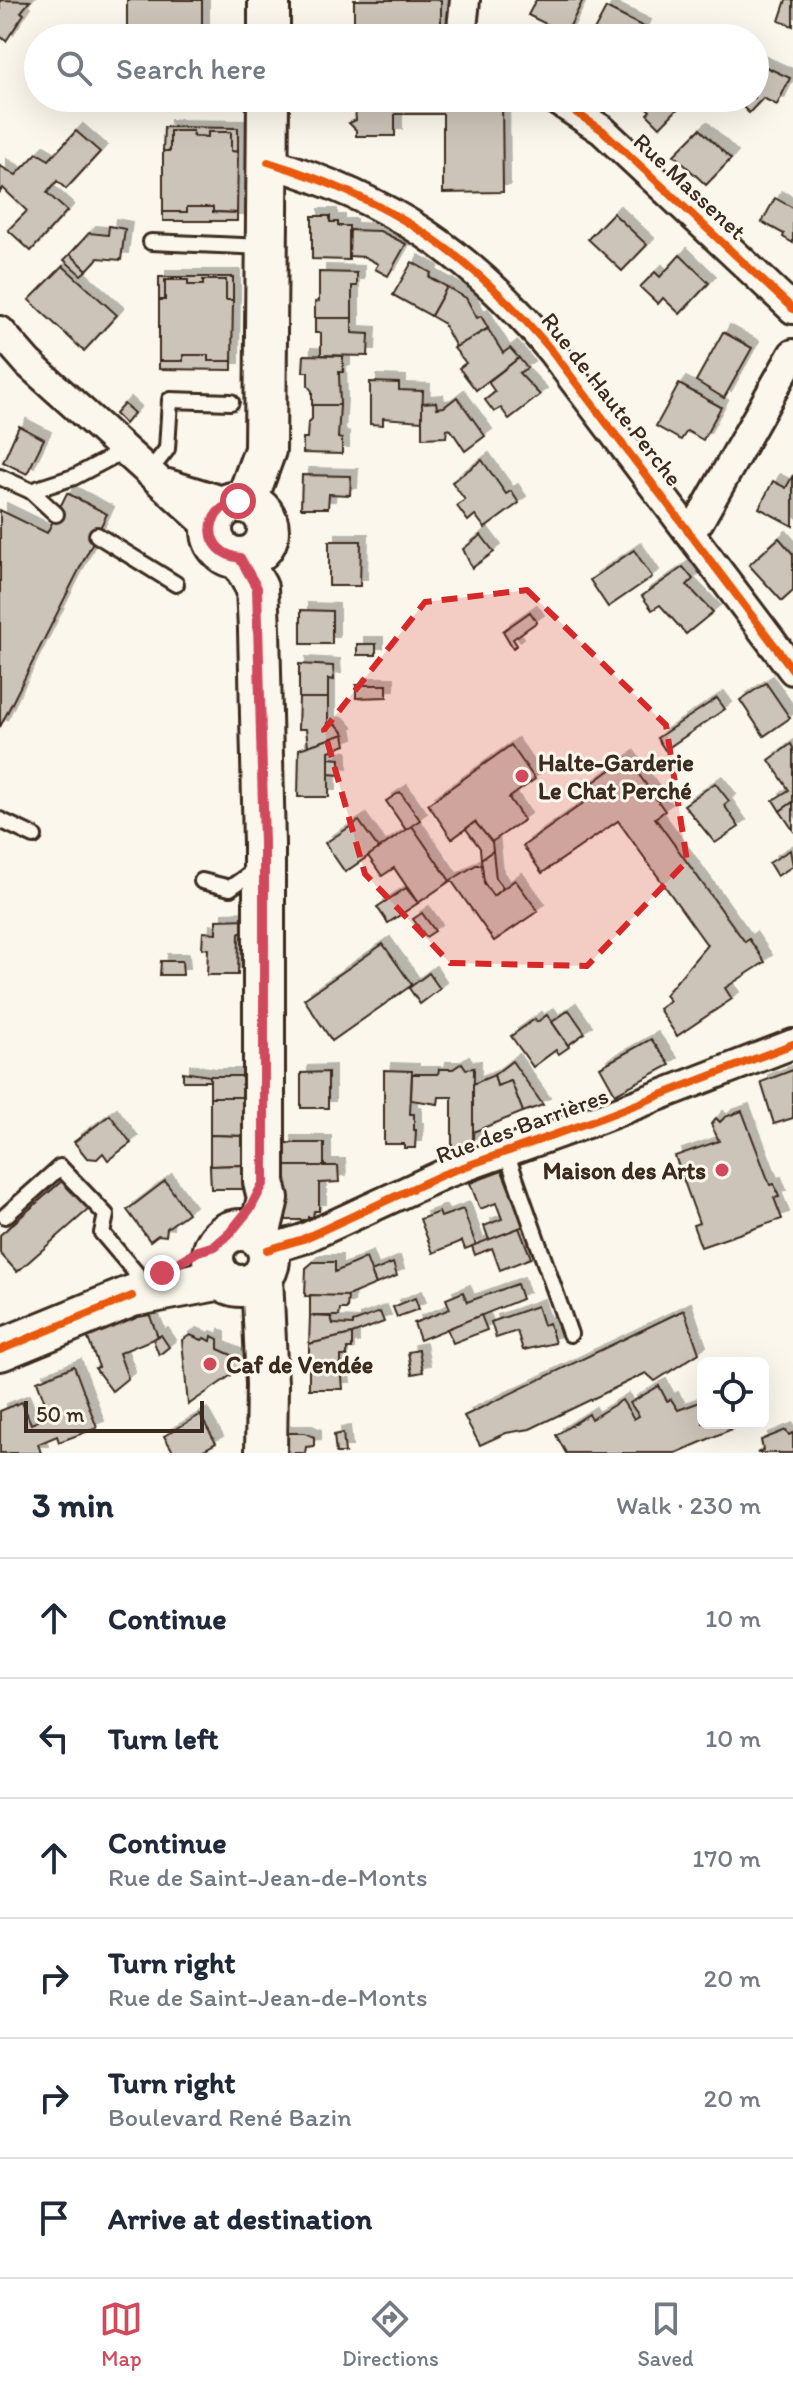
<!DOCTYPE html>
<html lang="en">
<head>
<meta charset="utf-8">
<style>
	:root { --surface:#fff; --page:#f2f2f3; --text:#1f2937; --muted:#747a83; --line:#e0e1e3; --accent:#d1495b }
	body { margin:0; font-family:Itim,sans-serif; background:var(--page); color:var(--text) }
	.controls { position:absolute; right:24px; bottom:24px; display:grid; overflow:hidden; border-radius:12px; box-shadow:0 8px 32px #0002 }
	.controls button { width:72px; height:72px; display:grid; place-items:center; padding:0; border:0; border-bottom:2px solid var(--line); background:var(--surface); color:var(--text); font:40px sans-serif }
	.scale { position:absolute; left:24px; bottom:20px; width:180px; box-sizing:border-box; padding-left:8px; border:4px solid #3b2a1e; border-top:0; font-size:22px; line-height:28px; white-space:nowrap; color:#3b2a1e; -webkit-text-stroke:6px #fbf7ec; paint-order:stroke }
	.stop { position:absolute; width:24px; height:24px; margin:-18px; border:6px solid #d1495b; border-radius:50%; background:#fff }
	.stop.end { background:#d1495b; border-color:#fff; box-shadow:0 2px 8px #0008 }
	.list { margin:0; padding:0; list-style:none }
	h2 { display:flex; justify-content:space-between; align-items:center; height:104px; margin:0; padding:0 32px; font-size:34px }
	h2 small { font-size:26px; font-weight:400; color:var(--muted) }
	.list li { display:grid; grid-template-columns:52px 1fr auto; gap:24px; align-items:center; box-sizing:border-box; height:120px; padding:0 32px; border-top:2px solid var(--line) }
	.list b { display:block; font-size:30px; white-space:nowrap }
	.list p { margin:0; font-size:26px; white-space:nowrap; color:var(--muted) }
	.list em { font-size:26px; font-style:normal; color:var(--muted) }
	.icon { flex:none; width:44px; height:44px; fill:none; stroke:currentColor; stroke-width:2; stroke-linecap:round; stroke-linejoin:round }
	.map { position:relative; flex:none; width:793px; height:1453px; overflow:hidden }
	.search { position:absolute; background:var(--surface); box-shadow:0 8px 32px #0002; left:24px; right:24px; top:24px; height:88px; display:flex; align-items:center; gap:20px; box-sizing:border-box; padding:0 28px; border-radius:44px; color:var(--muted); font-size:30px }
	.sheet { height:824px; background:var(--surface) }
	nav { display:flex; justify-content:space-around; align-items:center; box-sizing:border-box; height:112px; border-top:2px solid var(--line); background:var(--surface); font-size:22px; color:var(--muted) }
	nav a { display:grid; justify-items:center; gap:4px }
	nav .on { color:var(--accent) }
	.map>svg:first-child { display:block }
	.building { fill:#ccc4b9; stroke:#3b2a1e; stroke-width:2; filter:url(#shadow) }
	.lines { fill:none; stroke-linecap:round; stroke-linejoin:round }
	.lane-casing { stroke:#3b2a1e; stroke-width:20 }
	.street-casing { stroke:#3b2a1e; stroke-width:34 }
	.secondary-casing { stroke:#3b2a1e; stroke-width:46 }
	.lane { stroke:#fbf7ec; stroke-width:14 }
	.street { stroke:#fbf7ec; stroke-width:28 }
	.secondary { stroke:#fbf7ec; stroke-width:40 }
	.cycleway-casing { stroke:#fbf7ec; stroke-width:13 }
	.cycleway { stroke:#e8590c; stroke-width:8 }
	.route { stroke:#d1495b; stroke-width:10 }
	.marked { fill:#d62828; fill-opacity:0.2; stroke:#d62828; stroke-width:6; stroke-dasharray:16 10; stroke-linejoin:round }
	.poi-dot { fill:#d1495b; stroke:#fbf7ec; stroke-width:3 }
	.labels { text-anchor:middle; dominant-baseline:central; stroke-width:6; stroke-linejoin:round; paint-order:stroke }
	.street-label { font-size:24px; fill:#3b2a1e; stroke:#fbf7ec }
	.poi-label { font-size:24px; font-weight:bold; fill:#3b2a1e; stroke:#fbf7ec; text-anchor:start }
</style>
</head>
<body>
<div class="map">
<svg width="793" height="1453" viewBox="0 0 793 1453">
	<defs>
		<filter id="shadow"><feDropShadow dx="7" dy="-7" stdDeviation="0" flood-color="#0004"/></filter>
	</defs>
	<rect width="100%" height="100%" fill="#fbf7ec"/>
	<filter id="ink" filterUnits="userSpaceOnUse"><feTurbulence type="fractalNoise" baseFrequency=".0125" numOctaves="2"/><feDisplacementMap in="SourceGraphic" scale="16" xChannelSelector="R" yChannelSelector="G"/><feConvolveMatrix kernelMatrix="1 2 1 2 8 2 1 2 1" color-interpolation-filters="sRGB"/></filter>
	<g filter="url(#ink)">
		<g class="building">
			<path d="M0,0L30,1L21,12L24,14L6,41L0,36Z"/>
			<rect x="127" y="0" width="75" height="38"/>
			<rect x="354" y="0" width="87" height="38"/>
			<path d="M536,0H579L582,2L566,34L528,15Z"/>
			<path d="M786,0H793V26L779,21Z"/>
			<path d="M606,8L644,27L639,38H590Z"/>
			<path d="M755,62L790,78L777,105L763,98L749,113L734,98H755Z"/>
			<path d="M354,98H502L503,192L443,193V114H395V136H356V130L349,123L356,120Z"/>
			<path d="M637,98H688L660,127L647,114L650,111Z"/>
			<path d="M164,127L238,128V152L231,151V132H208V137L193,136V131H170V151H163Z"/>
			<path d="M700,129L731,159L706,185L674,155Z"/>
			<path d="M76,131L100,152L66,189L57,181L47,193L67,211L31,251L8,230L27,211L3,188L0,192V166L16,175L37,153L49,160Z"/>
			<path d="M170,131H193V136L208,137V132H231V151L238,152L237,213L213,212V207H187V212H163V151H170Z"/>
			<path d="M775,198L793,208V243L783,237L784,234L762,222Z"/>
			<path d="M187,207H213V212L237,213V221H163V212H187Z"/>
			<path d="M613,213L647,245L622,271L588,239Z"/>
			<path d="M312,216H330V222H338V226H349V260L312,259Z"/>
			<path d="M109,226L125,229L121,260L98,258L87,270L70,254L89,233L108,235Z"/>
			<path d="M350,230L380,231L406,244L388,276L375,269L378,264L365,257L349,256Z"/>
			<path d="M70,254L87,270L81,275L64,260Z"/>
			<path d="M680,255L709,283L680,314L663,298L658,304L640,287L655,272L660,277Z"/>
			<path d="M412,262L431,273L429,277L447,287L431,316L393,295Z"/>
			<path d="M63,266L117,315L84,351L29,300Z"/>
			<path d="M319,272L357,273V286H352V318H315V302L319,301Z"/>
			<path d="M159,277H233V300H226V280H203V285H188V280H165V300H159Z"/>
			<path d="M165,280H188V285H203V280H226V300H233L232,361H208V355H183V361H159V300H165Z"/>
			<path d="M447,287L466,298L477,318L481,316L488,328L456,347L443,323L431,316Z"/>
			<path d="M315,318H352V333L369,334L368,356L321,355V333H315Z"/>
			<path d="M488,329L503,353L510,348L519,358L476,390L459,368L466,363L454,348Z"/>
			<path d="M723,332L752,348L724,398L696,381Z"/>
			<path d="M183,355H208V361H232V370L159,369V361H183Z"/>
			<path d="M304,355L343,356V372H339L340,405H312V391L308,386V372H303Z"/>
			<path d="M519,358L527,368L519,373L540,395L509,419L501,408L494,412L485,400L495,392L488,382Z"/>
			<path d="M370,382L399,383V390L423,391L422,421L383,418V425L370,424Z"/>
			<path d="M679,384L721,407L703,440L687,431L681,440L656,426Z"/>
			<path d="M457,397L485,436L465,451L451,430L447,429L446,437L422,438V403L436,402L437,408L444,407Z"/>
			<path d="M124,404L134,413L125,424L115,414Z"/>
			<path d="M312,405H340L338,438L342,439V454L303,453V438H307L308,423L312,419Z"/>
			<path d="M19,426L44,439L27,474L3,462Z"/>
			<path d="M482,460L506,494L511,491L519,503L485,528L475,515L468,521L457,506L465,500L452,482Z"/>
			<path d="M302,475L351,476L350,495L329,494L328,508H301Z"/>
			<path d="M793,475V526L759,508L773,481L786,488Z"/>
			<path d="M67,493L107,514L0,727V510L47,533Z"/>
			<path d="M481,535L494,552L472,568L463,549Z"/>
			<path d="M779,538L793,554V591L782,601L749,565Z"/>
			<path d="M329,541H361L360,586H329Z"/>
			<path d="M634,550L652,577L608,607L590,580Z"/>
			<path d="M683,567L693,579L687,585L713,612L686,634L660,605L652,610L642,596Z"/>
			<path d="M301,610L332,611V644H301Z"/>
			<path d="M530,612L537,622L513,639L517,645L513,648L503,631Z"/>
			<rect x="357" y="644" width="19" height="11"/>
			<path d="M299,664L333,666L334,680L328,679V698H299Z"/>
			<path d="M766,683L790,718L764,736L740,700Z"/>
			<path d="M356,685H387V697L356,698Z"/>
			<path d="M299,698H328V724L337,725L345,734L308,746L306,729H298Z"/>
			<path d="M717,698L725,709L665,750L657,738Z"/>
			<path d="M344,734L346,745L329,751V797H298L299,749Z"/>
			<path d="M791,744L793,748V802L780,811L773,800L789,790L769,760Z"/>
			<path d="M511,745L535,779L509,798L524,820L490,843L475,822L452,839L428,804Z"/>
			<path d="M329,758L340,759V775L329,774Z"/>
			<path d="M627,758L665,811L655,818L745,942L749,939L765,962L725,988L732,999L677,1036L659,1009L670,1001L665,995L707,945L618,821L542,873L523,846L589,799L583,790Z"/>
			<path d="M715,783L729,801L724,805L739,827L715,843L684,805Z"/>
			<path d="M400,792L420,820L406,830L386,801Z"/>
			<path d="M793,802V830L780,811Z"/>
			<path d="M359,821L379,849L345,872L325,843Z"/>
			<path d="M475,822L492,842L493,851L481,859L480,848L466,829Z"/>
			<path d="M412,826L450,881L418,903L394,868L382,876L368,856Z"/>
			<path d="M790,850L793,866L777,876L769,863Z"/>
			<path d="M493,851L496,879L503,888L493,896L484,883L481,859Z"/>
			<path d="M476,865H482L484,883L493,896L515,880L538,911L494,941L451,880Z"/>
			<path d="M406,888L418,903L388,923L377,907Z"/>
			<path d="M422,913L435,931L426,937L413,919Z"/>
			<path d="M247,919L246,933H239L238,975H207L208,949L202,948L203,932L216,933V920Z"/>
			<path d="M383,944L412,985L332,1041L304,999Z"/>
			<path d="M161,961H182L183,975H160Z"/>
			<path d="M429,973L440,989L420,1004L409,988Z"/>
			<path d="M569,1010L585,1033L568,1045L552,1022Z"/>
			<path d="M547,1015L569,1047L559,1054L556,1050L533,1067L511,1036L535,1019L537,1022Z"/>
			<path d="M651,1039L670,1065L615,1094L600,1067Z"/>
			<path d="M512,1061L543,1105L523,1112L511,1081L497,1086L494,1075Z"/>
			<path d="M462,1063L466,1069L474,1068L473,1144L452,1149V1097H439L438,1104L411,1100L412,1074H438L439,1069H453Z"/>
			<path d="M384,1070L412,1071L410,1114H414V1130H416L415,1148H404V1144H384Z"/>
			<path d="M793,1070V1118L774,1124L761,1082Z"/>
			<path d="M183,1072L210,1076V1081H183Z"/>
			<path d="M328,1072V1108H301V1073Z"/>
			<path d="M494,1075L497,1086L511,1081L523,1112L473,1132V1084Z"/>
			<rect x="210" y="1076" width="34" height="21"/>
			<path d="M210,1097H244L243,1136L210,1135Z"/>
			<path d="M742,1111L770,1185L774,1184L779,1197L774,1198L782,1219L701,1247L693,1225L699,1223L675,1156L719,1141L711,1124L716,1118L720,1122L725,1117Z"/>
			<path d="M110,1115L131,1143L108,1160L103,1153L97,1159L87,1158L74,1142Z"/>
			<path d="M210,1135L243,1136L244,1165L210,1166Z"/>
			<rect x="285" y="1143" width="39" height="23"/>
			<path d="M244,1165V1189H211L210,1166Z"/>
			<path d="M285,1166H338L339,1182L319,1183V1211H314L313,1217H308V1220H286Z"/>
			<path d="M502,1171L524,1226L489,1240L484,1226L502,1219L496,1203L480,1209L470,1183Z"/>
			<path d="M63,1180L89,1209L17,1272L0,1253V1235Z"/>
			<path d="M165,1181L188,1213L167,1228L166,1236L158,1235L150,1241L127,1210Z"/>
			<path d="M463,1209L476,1245L465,1249L462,1241L433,1253L420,1219L439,1212L441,1217Z"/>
			<path d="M519,1228L531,1258L500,1270L492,1248L475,1255L472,1246Z"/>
			<path d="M366,1258L376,1284L345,1297L305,1296L306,1268L313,1262H335V1272Z"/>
			<path d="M393,1263L397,1276L376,1284L371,1272Z"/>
			<path d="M517,1284L522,1299L420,1340L414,1323L450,1309L446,1299L463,1292L467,1302Z"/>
			<path d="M310,1295L348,1296L347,1309H340L339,1316H310Z"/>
			<path d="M415,1298L419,1309L397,1317L393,1307Z"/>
			<path d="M537,1306L543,1325L549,1323L555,1343L523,1350L517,1331L496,1338L491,1322Z"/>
			<path d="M684,1310L699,1353L655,1381L646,1373L530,1429L506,1433L480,1445L464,1416Z"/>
			<path d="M148,1311L158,1337L119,1353L128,1378L112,1391L95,1368L99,1367L87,1336Z"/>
			<path d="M380,1312L384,1322L352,1334L309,1344L310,1316L331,1317L333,1324L353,1325V1322Z"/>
			<path d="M481,1315L487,1330L453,1343L447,1329Z"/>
			<path d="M352,1334V1349H347V1356H341V1365H309V1344Z"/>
			<path d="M161,1335L169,1347L159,1355L153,1339Z"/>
			<path d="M190,1335L202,1340L204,1338L211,1341L212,1336L218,1339V1349L243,1360V1367L188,1405L182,1340Z"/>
			<path d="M419,1350L423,1372L412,1374L408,1352Z"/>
			<path d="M309,1365H341L343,1389H309Z"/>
			<path d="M74,1366L97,1428L59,1442L57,1436L38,1444L41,1453H0V1411L22,1402L31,1424L50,1416L37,1381Z"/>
			<path d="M659,1386L667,1401L671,1399L678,1410L703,1401V1423L741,1425L676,1453H566L556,1435L589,1414L591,1419L622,1400L634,1419L639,1416L630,1403Z"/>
			<path d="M200,1415L216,1443L198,1453H174L164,1436Z"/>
			<path d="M786,1430L789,1435L793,1433V1453H757L763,1450L761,1440Z"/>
			<path d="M284,1433H305L314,1437V1446L306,1447L305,1453H284Z"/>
			<path d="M343,1433L345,1453H336L334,1435Z"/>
		</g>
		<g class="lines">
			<g class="lane-casing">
				<g id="lane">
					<path d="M151,242L264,247"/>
					<path d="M149,472L167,449L170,400L231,402"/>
					<path d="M0,477L31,491L74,477L125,450"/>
					<path d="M31,491L56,514"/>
					<path d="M97,535L176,584"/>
					<path d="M0,820L34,836"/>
					<path d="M202,881L230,888L257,869"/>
					<path d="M506,1152L570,1334"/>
					<path d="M5,1216L60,1167L106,1215L102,1233L136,1273L132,1292"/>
				</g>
			</g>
			<g class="street-casing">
				<g id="street">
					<path d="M465,0L462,28L465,38"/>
					<path d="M554,98L602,130L793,309"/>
					<path d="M268,162C391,200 469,252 552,351L793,670"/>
					<path d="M0,331L28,363L211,528"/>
					<path d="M168,484L229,503"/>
					<path d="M688,531L699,521L793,354"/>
					<path d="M267,1250L303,1239L444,1174L601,1118L793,1044"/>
				</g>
			</g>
			<g class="secondary-casing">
				<g id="secondary">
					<path d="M269,38V0"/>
					<circle cx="240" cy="530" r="28"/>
					<path d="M246,502L265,450L268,98"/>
					<path d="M240,558L257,588L259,629L264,844V1182L268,1198L259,1236"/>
					<circle cx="241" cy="1258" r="28"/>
					<path d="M262,1277L267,1384L266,1453"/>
					<path d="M0,1350L132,1296L222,1279"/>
				</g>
			</g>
			<use href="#lane" class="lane"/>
			<use href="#street" class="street"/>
			<use href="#secondary" class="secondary"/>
			<g class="cycleway-casing">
				<g id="cycleway">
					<path d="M554,98L602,130L793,309"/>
					<path d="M268,162C391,200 469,252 552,351L793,670"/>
					<path d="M267,1250L303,1239L444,1174L601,1118L793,1044"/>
					<path d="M0,1350L132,1296"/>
				</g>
			</g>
			<use href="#cycleway" class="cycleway"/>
		</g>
	</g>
	<g class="lines" filter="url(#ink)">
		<path class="route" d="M162,1273L198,1251L215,1246L230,1233L251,1207L264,1182V844L257,588L240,558C203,553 201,510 238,501"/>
	</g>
	<path class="marked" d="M527,590L666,725L687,861L587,966L450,963L365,874L324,730L425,602Z"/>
	<g class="poi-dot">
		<circle cx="522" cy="776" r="8"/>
		<circle cx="722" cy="1170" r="8"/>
		<circle cx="210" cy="1364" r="8"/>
	</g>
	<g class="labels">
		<g class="street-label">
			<text transform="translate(690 186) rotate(43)">Rue Massenet</text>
			<text transform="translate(612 399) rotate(52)">Rue de Haute Perche</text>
			<text transform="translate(522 1125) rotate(-20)">Rue des Barrières</text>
		</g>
		<g class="poi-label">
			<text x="538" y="762">Halte-Garderie<tspan x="538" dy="28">Le Chat Perché</tspan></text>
			<text x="706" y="1170" text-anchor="end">Maison des Arts</text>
			<text x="226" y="1364">Caf de Vendée</text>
		</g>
	</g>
</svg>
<div class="controls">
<button><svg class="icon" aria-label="locate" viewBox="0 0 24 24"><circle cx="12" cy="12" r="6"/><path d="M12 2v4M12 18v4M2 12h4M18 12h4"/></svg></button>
</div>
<div class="scale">50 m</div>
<div class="stop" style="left:238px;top:501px"></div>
<div class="stop end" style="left:162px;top:1273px"></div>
<div class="search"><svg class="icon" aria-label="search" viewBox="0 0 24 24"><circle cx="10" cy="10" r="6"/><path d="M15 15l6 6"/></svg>Search here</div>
</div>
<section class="sheet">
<h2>3 min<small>Walk · 230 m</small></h2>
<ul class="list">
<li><svg class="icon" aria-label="ahead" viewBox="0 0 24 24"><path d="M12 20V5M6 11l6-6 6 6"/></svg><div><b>Continue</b></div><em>10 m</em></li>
<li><svg class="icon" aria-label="left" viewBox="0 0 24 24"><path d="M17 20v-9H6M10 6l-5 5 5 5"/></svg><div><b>Turn left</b></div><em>10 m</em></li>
<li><svg class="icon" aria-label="ahead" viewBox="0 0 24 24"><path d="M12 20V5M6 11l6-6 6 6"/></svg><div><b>Continue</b><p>Rue de Saint-Jean-de-Monts</p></div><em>170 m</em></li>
<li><svg class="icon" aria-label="right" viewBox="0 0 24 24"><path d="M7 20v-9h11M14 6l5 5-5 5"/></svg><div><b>Turn right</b><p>Rue de Saint-Jean-de-Monts</p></div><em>20 m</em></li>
<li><svg class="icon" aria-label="right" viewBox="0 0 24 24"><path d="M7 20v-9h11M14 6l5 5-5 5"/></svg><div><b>Turn right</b><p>Boulevard René Bazin</p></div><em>20 m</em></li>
<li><svg class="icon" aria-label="arrive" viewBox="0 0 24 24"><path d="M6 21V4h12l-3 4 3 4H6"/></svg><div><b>Arrive at destination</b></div></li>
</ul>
</section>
<nav>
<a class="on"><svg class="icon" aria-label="map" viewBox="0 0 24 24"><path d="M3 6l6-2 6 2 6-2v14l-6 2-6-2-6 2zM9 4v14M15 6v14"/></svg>Map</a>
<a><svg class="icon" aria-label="directions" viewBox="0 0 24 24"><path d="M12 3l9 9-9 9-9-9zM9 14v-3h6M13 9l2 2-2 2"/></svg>Directions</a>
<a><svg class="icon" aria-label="saved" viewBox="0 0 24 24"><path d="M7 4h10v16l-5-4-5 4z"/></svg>Saved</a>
</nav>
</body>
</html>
